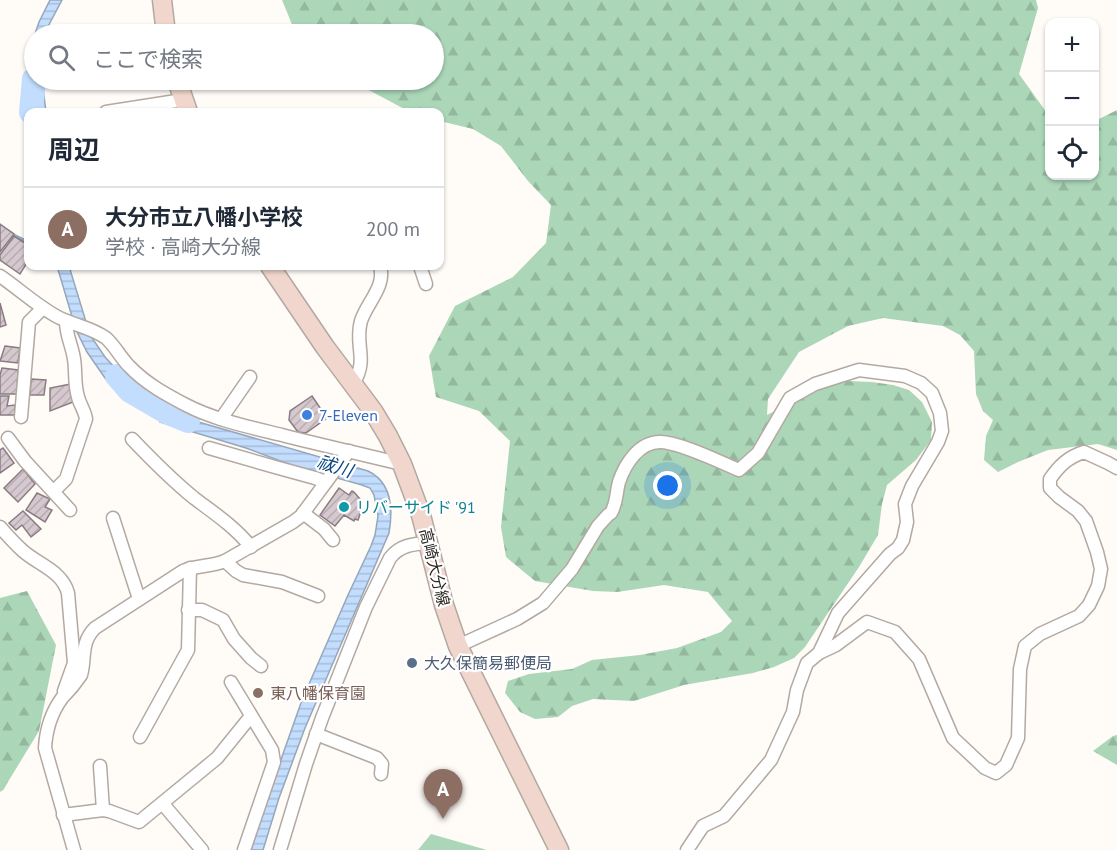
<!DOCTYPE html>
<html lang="ja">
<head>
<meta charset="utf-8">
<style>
	:root { --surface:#fff; --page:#f6f6f7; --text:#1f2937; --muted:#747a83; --line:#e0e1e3; --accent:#b45309 }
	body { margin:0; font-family:"PT Sans","Noto Sans JP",sans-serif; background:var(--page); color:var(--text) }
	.controls { position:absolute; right:18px; top:18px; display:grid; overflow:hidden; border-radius:12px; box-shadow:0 2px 4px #0004 }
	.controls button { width:54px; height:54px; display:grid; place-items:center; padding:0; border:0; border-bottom:2px solid var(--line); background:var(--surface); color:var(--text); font:30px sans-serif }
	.you { position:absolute; left:668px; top:486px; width:21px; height:21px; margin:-15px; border:4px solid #fff; border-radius:50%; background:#1a73e8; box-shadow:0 0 0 9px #1a73e833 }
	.badge { display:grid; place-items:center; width:39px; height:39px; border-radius:50%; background:var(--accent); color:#fff; font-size:20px; font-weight:700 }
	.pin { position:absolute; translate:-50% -50px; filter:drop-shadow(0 2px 3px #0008) }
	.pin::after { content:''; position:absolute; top:32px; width:21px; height:18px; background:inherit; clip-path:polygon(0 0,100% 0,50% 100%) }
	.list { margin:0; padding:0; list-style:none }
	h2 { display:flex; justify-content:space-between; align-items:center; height:78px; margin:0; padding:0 24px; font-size:26px }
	h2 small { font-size:20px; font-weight:400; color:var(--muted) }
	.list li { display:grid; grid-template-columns:39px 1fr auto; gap:18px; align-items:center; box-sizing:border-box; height:84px; padding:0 24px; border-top:2px solid var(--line) }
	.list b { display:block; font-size:22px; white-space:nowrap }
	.list p { margin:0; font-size:20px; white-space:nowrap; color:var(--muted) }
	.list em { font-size:20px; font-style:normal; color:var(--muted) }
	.icon { flex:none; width:33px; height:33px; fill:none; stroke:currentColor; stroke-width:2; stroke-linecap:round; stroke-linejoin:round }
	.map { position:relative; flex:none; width:1117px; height:850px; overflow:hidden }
	.search { position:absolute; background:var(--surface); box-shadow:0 2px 4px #0004; left:24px; top:24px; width:420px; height:66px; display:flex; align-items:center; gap:15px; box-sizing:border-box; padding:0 21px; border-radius:33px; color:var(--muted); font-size:22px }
	.panel { position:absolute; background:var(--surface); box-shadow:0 2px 4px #0004; left:24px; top:108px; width:420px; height:162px; border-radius:12px }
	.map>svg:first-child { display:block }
	.forest { fill:url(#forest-firs) }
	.park { fill:#abd6b8 }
	.water { fill:url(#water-rules); stroke:#95a7bc; stroke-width:1.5 }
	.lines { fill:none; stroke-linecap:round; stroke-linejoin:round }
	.stream { stroke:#95a7bc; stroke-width:4 }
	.river { stroke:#c2ddfd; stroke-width:24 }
	.building { fill:url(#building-hatch); stroke:#897d83; stroke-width:1.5 }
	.minor-casing { stroke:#b3a9a2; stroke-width:15 }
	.secondary-casing { stroke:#b3a9a2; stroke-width:21 }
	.minor { stroke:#fff; stroke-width:12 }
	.secondary { stroke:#f0d6cc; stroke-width:18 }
	.shop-dot { fill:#3f7fe0; stroke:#fff; stroke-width:2 }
	.culture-dot { fill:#0f9aa8; stroke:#fff; stroke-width:2 }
	.service-dot { fill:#5c6f8a; stroke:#fff; stroke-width:2 }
	.education-dot { fill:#8d6e63; stroke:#fff; stroke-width:2 }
	.labels { text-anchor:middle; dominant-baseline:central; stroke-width:4.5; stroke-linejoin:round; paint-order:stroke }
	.shop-label { font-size:16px; fill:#366cbe; stroke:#fff; text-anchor:start }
	.culture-label { font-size:16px; fill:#0d838f; stroke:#fff; text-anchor:start }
	.street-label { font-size:16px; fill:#2c2825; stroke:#fff }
	.service-label { font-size:16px; fill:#4e5e75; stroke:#fff; text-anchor:start }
	.education-label { font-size:16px; fill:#785e54; stroke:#fff; text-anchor:start }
	.water-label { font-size:18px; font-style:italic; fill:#0a4885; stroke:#fff }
</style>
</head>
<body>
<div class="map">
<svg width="1117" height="850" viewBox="0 0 1117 850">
	<defs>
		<pattern id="forest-firs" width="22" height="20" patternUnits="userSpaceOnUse" patternTransform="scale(1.5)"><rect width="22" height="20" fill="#abd6b8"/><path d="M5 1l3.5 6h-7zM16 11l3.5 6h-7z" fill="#93b89e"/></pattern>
		<pattern id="water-rules" width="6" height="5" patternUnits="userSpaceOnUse" patternTransform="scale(1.5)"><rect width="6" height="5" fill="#c2ddfd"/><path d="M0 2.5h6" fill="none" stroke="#a7bed9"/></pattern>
		<pattern id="building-hatch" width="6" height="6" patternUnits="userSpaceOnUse" patternTransform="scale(1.5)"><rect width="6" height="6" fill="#d5c8ce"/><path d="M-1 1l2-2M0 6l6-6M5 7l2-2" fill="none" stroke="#b7acb1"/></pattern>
	</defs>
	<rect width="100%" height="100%" fill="#fffbf7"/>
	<g class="forest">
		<path d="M282,0H1036L1038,8L1019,74L1047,113L1049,114L1050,176H1094L1095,121L1117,110V450L1098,444L1048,450L1018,462L998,472L984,460L986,436L993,420L983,411L976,394L974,351L960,335L943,326L883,318L848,326L799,352L768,399L767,415L823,387L846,381L872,382L893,385L909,390L922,402L932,422L931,440L916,460L887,485L882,504L878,535L859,567L805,647L794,658L774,667L753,673L684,685L634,701L593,699L572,706L558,717L535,719L520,712L505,693L508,681L529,674L572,669L592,660L640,655L677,648L721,632L732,621L708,592L664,585L617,592L593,591L535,581L506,557L501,527L510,441L479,411L436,397L429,356L455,306L513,277L546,243L551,205L528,181L501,146L473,129L440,121V112H410L350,80H434V34H296Z"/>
		<path d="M27,591L56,645L39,731L3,790L0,792V598Z"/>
		<path d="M1117,735V765L1093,751L1113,736Z"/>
	</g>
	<path class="park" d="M431,834L487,850H418Z"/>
	<g class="water">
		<path d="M50,0H62L44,34H35L39,22Z"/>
		<path d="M34,37V80H42L46,112H34L29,70L30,55Z"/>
		<path d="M57,266H69L90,335L105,357L139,394L144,402L188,419L368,471C393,483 393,510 389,533L305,728L279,798L263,850H251L284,751L302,700L348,595L371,546L375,535L378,516L374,495L370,488L362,485L291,465L246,448L160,422L161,418L130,403L122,398L105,378L87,352L76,330Z"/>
	</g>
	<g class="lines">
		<path class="stream" d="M0,229L23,240L28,245"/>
		<g class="river">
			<path d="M31,112L34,79"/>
			<path d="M117,376L130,391L166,412L188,421"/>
		</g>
	</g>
	<g class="building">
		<path d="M0,224L14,234L0,252Z"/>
		<path d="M14,236L28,245V261L20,274L0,260V255Z"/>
		<path d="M0,303L6,325L0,327Z"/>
		<path d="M5,346L20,348L18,363L0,361Z"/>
		<path d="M2,368L18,370L17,394H0V375Z"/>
		<path d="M31,379L46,380L44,395H30Z"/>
		<path d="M71,384L73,402L50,411V388Z"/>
		<path d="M0,396H9L7,406L15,405V415H0Z"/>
		<path d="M312,396L327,418L306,433L298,432L289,420L290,411Z"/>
		<path d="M3,448L14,463L0,473V450Z"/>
		<path d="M23,469L35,484L18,502L4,488Z"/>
		<path d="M339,488L349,495L352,491L354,492L360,499L362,509L358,520L355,519L354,521L344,515L335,526L320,515Z"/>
		<path d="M37,493L50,499L45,507L52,510L45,522L26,510Z"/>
		<path d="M23,511L41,529L31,537L22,525L16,530L9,523Z"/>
	</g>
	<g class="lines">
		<g class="minor-casing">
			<g id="minor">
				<path d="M106,112L183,100"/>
				<path d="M420,266L426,284"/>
				<path d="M0,276C19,289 36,305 56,316C72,325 91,327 106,338C115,346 121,358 129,366C145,383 165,394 186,405C215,420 249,427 282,435C321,445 361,454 402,464"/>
				<path d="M353,384C369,359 354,346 361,321C367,302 386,287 380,266"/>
				<path d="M21,417L29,322L43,308"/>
				<path d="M221,419L250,377"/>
				<path d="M8,438L25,461L70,510"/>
				<path d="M132,439C152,460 172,480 194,498C214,513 235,527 251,547"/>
				<path d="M209,448L275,467L315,478L326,482"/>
				<path d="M54,491L66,479L86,419C85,411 80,405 78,397C74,384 76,371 74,359C72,345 66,336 66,321"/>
				<path d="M303,513L324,529L333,540"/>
				<path d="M113,518L139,599"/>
				<path d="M0,527C7,535 15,544 23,551C39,565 62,571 68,593L74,663L64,691"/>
				<path d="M225,561L236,571L243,575L282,582L318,596"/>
				<path d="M188,610H202L223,620L234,639L251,658L261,666"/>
				<path d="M458,646L517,619L543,603L572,569L598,526L608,515L611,513C617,503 616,493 619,482C625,464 639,442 660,442C679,442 720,462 739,470L758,453L790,398L815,384L859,370L905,376L921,383L932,393L940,413L942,431L938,442L912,486L905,504L907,522L903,540L898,548L890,554L838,613L819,653"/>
				<path d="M231,682L272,750L274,762L244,850"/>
				<path d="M316,734L377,758L382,764L381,774"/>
				<path d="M140,737L188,650L190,568"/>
				<path d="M100,766L103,810"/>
				<path d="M163,804L202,850"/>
				<path d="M63,815L103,810L109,811L139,822L217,758L251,716"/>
				<path d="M74,850L45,748C46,730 51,713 62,698C69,691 75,684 81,675C86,658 80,643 95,628L183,571C196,565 211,567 225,561L293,522L301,516L349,451"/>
				<path d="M280,850L306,764L322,718L366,607L390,558C400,545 413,544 428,543"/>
				<path d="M687,850L703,826L724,816L771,760L793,712L797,690L807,663L819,653L836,645L867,622L895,632L919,659L953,738L985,768L996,773L1006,765L1018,738L1020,669L1025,646L1040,634L1079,616L1089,605L1098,586L1101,569L1097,552L1086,521L1078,511L1059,497L1050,488V479C1059,466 1068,457 1084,452L1108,463L1117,468"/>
			</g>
		</g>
		<g class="secondary-casing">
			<g id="secondary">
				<path d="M162,0L166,34"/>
				<path d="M177,80L188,112"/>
				<path d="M270,266L325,347L373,411L388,436L402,464L421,515L444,605L458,646L559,850"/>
			</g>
		</g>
		<use href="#minor" class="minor"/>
		<use href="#secondary" class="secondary"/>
	</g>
	<circle class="shop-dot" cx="307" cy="415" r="6"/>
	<circle class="culture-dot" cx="344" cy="507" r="6"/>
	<circle class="service-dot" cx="412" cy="663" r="6"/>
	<circle class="education-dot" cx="258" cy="693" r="6"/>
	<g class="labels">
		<g class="shop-label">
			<text x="319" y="415">7-Eleven</text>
		</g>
		<g class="culture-label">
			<text x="356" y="507">リバーサイド '91</text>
		</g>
		<g class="street-label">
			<text transform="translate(435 567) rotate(76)">高崎大分線</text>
		</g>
		<g class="service-label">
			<text x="424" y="663">大久保簡易郵便局</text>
		</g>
		<g class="education-label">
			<text x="270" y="693">東八幡保育園</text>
		</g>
		<g class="water-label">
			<text transform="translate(335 466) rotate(17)">祓川</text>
		</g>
	</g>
</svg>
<div class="controls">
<button>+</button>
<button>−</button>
<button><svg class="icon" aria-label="locate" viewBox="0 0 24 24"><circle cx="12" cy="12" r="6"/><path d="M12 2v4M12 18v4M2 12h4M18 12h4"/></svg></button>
</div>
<div class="you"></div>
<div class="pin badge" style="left:443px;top:819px;background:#8d6e63">A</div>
<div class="search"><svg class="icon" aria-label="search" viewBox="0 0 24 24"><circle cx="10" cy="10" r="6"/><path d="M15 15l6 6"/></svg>ここで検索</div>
<section class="panel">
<h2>周辺<small></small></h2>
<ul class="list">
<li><span class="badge" style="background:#8d6e63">A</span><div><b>大分市立八幡小学校</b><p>学校 · 高崎大分線</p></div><em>200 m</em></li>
</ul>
</section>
</div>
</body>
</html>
